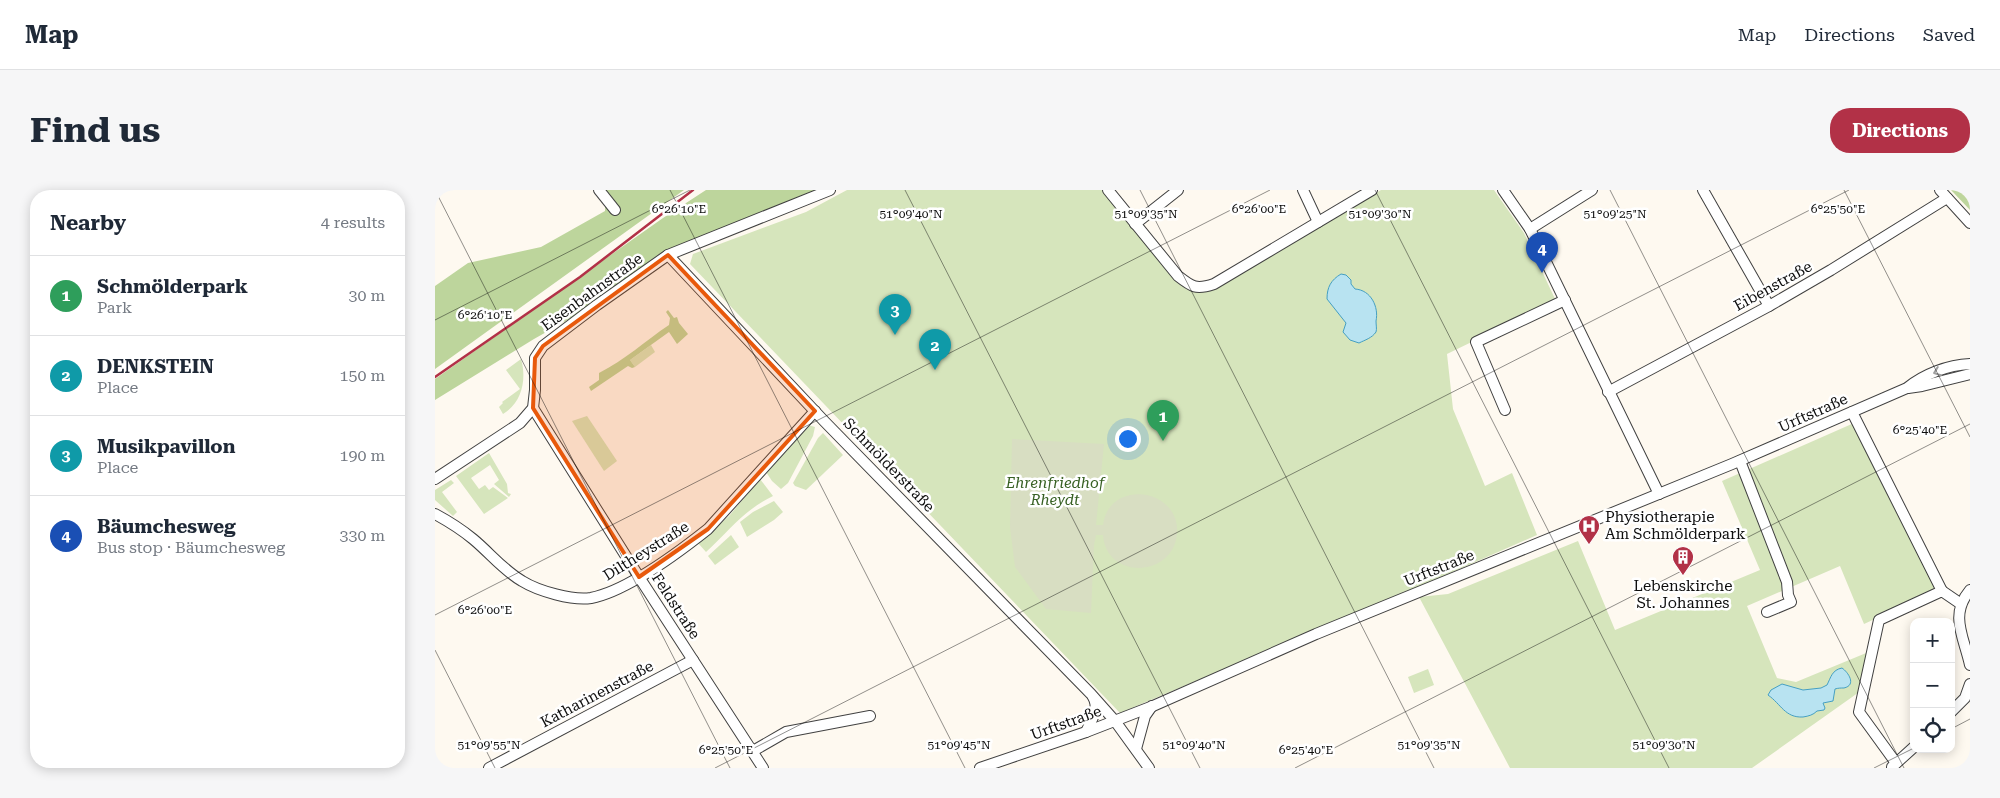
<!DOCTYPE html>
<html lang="en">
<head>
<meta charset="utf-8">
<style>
	:root { --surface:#fff; --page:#f6f6f7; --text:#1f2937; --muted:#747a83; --line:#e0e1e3; --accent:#b23147 }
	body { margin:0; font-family:"Roboto Serif",serif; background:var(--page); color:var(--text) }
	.controls { position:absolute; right:15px; bottom:15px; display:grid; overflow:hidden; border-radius:10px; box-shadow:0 2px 12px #0003 }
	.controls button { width:45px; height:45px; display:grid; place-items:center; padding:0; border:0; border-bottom:1px solid var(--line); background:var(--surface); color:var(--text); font:25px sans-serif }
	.you { position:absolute; left:692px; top:248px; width:18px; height:18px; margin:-12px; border:4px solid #fff; border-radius:50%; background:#1a73e8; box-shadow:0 0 0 8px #1a73e833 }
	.badge { display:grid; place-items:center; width:32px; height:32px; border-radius:50%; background:var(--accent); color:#fff; font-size:16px; font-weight:700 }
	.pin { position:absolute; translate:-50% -41px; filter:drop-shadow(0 1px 2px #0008) }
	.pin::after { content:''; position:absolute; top:26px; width:18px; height:15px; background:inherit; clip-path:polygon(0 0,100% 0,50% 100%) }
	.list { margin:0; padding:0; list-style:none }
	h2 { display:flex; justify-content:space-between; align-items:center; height:65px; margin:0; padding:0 20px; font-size:21px }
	h2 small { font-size:16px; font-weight:400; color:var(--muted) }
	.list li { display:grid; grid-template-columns:32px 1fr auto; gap:15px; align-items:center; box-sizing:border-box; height:80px; padding:0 20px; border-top:1px solid var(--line) }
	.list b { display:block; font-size:19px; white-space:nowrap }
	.list p { margin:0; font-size:16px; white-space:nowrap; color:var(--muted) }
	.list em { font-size:16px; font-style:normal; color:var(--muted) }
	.icon { flex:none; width:28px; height:28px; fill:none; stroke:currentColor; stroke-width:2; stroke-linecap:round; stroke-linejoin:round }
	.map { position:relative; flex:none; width:1535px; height:578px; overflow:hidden; border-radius:20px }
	header { display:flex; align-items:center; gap:30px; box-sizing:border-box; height:70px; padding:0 25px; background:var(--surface); border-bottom:1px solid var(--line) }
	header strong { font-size:24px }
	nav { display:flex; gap:28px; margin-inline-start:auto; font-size:18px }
	.intro { display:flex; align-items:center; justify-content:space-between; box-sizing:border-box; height:120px; padding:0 30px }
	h1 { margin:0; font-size:35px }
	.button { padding:12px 22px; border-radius:20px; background:var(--accent); color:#fff; font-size:18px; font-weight:700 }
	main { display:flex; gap:30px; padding:0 30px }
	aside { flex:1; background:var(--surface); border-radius:20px; box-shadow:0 2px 12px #0003 }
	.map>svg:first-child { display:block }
	.green { fill:#d6e5bc }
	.forest { fill:#bdd59c }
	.cemetery { fill:#d8dec2 }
	.water { fill:#b8e3f1; stroke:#459fc2 }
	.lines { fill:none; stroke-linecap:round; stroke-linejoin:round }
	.minor-casing { stroke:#414141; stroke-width:12 }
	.minor { stroke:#fff; stroke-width:10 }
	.rail { stroke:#b23147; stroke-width:2.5 }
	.oneway { stroke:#9f9f9f }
	.marked { fill:#e8590c; fill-opacity:0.2; stroke:#e8590c; stroke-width:4; stroke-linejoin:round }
	.ticks { fill:none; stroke:#0e0e0e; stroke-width:1; stroke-opacity:0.45 }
	.labels { text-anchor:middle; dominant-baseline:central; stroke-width:5; stroke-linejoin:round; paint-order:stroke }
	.street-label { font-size:15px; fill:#0e0e0e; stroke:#fff }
	.park-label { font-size:15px; font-style:italic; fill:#376023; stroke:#fff }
	.poi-label { font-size:15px; fill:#0e0e0e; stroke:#fff; text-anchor:start }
	.ticks-label { font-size:12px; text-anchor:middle; fill:#0e0e0e; stroke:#fff; stroke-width:5; stroke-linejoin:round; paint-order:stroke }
</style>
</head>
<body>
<header>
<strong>Map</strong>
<nav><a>Map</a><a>Directions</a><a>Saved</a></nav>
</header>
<div class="intro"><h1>Find us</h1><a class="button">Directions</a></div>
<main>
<aside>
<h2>Nearby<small>4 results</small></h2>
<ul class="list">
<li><span class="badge" style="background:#2e9e5b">1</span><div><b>Schmölderpark</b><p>Park</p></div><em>30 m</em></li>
<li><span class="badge" style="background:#0f9aa8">2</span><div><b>DENKSTEIN</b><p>Place</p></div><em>150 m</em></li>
<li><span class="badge" style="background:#0f9aa8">3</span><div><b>Musikpavillon</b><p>Place</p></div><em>190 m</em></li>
<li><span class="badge" style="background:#1a4fb4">4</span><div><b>Bäumchesweg</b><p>Bus stop · Bäumchesweg</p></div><em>330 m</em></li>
</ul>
</aside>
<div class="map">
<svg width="1535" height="578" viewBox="0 0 1535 578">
	<rect width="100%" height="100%" fill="#fef9f0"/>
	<g class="green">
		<path d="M412,0H668L758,101L770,102L781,98L946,0H1059L1089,43L1121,111L1012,164L1018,219L1050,296L1077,283L1102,345L995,392L685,523L255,74L258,64L371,22Z"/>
		<path d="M216,155L220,162L200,177L195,170Z"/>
		<path d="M86,169C92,189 87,213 68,224L64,217L68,213L67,212L85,199L71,180Z"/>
		<path d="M152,226L182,271L169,281L137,231Z"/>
		<path d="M1419,233L1503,400L1429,434L1405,376L1312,416L1342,488L1361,492L1436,461L1427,500L1317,578H1075L984,407L1013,404L1143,351L1180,440L1325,380L1287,291Z"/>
		<path d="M373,235L380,237L378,246L353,293L346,299L337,291L331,282Z"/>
		<path d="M388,243L408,265L371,300L360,296L358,293L383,248Z"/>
		<path d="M54,263L72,294L73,303L76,304L74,307L59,294L64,290L55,275L36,288L44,299L50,295L54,300L58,297L73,308L49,324L21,286Z"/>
		<path d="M325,289L338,306C309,320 295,340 271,362L263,353L294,326Z"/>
		<path d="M16,290L19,293L7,302L22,322L18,326L0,310V300Z"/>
		<path d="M339,311L348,322L339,330L312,347L305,332L318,322Z"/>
		<path d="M296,345L304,357L280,375L273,366Z"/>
		<path d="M993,479L999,495L979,503L973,487Z"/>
	</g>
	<g class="forest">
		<path d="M171,0H249L0,179V96L33,73L106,57L170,21Z"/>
		<path d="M271,0H382L233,61L143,124L99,149L0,210V189L228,28Z"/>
		<path d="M1516,0H1535V20Z"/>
		<path d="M233,120L239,128L242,127L244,133L253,144L242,154L234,142L195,170L200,177L197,178L193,176L156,201L154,197L164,190V183C190,170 210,151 234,135L235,128L231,122Z"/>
	</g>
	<path class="cemetery" d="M577,249L669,254L661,335H668C674,288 746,298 742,344C738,388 671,390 668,345H661L659,355L656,423L611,419L580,377L575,337Z"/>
	<g class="water">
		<path d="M906,84L911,85L916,90V94L920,99C936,100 944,117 941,131C941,135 942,139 941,142C937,148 930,150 924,153L915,150L908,142L911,133L892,109C892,97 896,90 906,84Z"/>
		<path d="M1407,478C1413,482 1422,495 1409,498C1406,498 1403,498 1400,499L1398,511L1388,513L1390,518L1389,520L1382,521C1378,525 1374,526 1368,527C1350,528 1346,514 1333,505L1336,500L1347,494L1368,500L1386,498L1392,495C1396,487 1397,480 1407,478Z"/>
	</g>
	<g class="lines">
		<g class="minor-casing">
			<g id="minor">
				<path d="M164,0L180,20"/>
				<path d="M673,0L743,86C757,97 761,100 779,94L937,0"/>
				<path d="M868,0L883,32"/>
				<path d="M1068,0L1095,39L1224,304"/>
				<path d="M1268,0L1334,116"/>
				<path d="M1505,0L1535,33"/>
				<path d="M700,34L743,0"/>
				<path d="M1095,39L1157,0"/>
				<path d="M233,65L390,232L656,504L680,531L714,578"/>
				<path d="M1473,198L1487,196L1535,184"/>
				<path d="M1173,202L1334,116L1396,80L1512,8"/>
				<path d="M98,218L204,387L328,578"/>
				<path d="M1070,220L1041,152L1130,110"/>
				<path d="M1417,222L1507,401"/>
				<path d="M1305,271L1352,392L1353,405L1356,412L1332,422"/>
				<path d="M0,289L85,233L98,218L100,200V168L108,156L162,115L233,65L395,0"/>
				<path d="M0,324C13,331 27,340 38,349C55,363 68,380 87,391C103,401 138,411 156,408C192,401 244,362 273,339L380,221"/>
				<path d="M1535,400C1514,425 1529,447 1535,475"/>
				<path d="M1516,522L1530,508L1535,494"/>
				<path d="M651,542C656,531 665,518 658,507"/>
				<path d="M701,559L710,526L717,516"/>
				<path d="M318,561L351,542L435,526"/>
				<path d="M1461,573L1424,522L1444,430L1507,401L1526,414"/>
				<path d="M1457,577L1479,557"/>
				<path d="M54,578L258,470"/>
				<path d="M545,578L651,542L718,516L881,444L1297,274L1472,198C1489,184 1513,175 1535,174"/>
			</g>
		</g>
		<use href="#minor" class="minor"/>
		<path class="rail" d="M0,187L145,87L258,0"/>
	</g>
	<defs><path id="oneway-chevron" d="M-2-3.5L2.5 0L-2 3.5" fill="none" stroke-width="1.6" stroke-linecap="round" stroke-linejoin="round" transform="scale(1.25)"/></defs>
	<use class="oneway" href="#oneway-chevron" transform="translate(1502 182) rotate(159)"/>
	<path class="marked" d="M233,65L380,221L273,339L204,387L98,218L100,168L108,156Z"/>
	<path class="ticks" d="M0,0L295,578M235,0L530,578M470,0L765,578M705,0L999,578M940,0L1234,578M1175,0L1469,578M1409,0L1535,247M0,130L255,0M0,425L835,0M0,460L60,578M1516,539L1535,529M280,578L1414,0M860,578L1535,234M1439,578L1479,558"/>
	<defs>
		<g id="hospital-pin" transform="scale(1.125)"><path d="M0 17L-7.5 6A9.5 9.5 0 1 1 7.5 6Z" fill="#b23147" stroke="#fff"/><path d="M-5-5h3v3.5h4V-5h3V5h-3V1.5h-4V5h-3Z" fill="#fff"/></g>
		<g id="building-pin" transform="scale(1.125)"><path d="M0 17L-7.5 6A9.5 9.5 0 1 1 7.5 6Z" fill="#b23147" stroke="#fff"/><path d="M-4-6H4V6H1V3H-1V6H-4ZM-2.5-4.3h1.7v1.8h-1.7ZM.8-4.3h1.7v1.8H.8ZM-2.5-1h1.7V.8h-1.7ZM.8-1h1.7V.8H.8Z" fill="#fff"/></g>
	</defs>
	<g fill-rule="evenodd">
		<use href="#hospital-pin" x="1154" y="336"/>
		<use href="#building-pin" x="1248" y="367"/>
	</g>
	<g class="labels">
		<g class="street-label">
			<text transform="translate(1338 96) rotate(-29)">Eibenstraße</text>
			<text transform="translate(157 102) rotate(-36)">Eisenbahnstraße</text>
			<text transform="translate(1378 223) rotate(-24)">Urftstraße</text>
			<text transform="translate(454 275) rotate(46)">Schmölderstraße</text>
			<text transform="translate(211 361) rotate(-32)">Diltheystraße</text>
			<text transform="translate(1004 378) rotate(-22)">Urftstraße</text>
			<text transform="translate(241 416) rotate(57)">Feldstraße</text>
			<text transform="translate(162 504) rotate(-28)">Katharinenstraße</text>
			<text transform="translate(631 533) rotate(-20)">Urftstraße</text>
		</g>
		<g class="park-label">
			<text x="620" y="293">Ehrenfriedhof<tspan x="620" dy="17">Rheydt</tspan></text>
		</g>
		<g class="poi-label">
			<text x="1170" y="327">Physiotherapie<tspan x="1170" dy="17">Am Schmölderpark</tspan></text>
			<text x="1248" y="396" text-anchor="middle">Lebenskirche<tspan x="1248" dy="17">St. Johannes</tspan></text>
		</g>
	</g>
	<g class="ticks-label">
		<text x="244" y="23">6°26'10"E</text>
		<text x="824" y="23">6°26'00"E</text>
		<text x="1403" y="23">6°25'50"E</text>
		<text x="476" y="28">51°09'40"N</text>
		<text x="711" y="28">51°09'35"N</text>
		<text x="945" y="28">51°09'30"N</text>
		<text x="1180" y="28">51°09'25"N</text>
		<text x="50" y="129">6°26'10"E</text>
		<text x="1485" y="244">6°25'40"E</text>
		<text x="50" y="424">6°26'00"E</text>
		<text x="54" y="559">51°09'55"N</text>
		<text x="524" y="559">51°09'45"N</text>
		<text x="759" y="559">51°09'40"N</text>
		<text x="994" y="559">51°09'35"N</text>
		<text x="1229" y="559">51°09'30"N</text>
		<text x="291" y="564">6°25'50"E</text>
		<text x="871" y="564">6°25'40"E</text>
	</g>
</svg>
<div class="controls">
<button>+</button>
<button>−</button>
<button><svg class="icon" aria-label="locate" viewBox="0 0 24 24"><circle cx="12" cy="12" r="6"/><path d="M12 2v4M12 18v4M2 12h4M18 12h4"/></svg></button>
</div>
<div class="you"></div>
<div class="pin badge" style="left:728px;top:251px;background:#2e9e5b">1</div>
<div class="pin badge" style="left:500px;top:180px;background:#0f9aa8">2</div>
<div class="pin badge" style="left:460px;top:145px;background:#0f9aa8">3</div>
<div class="pin badge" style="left:1107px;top:83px;background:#1a4fb4">4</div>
</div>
</main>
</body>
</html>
